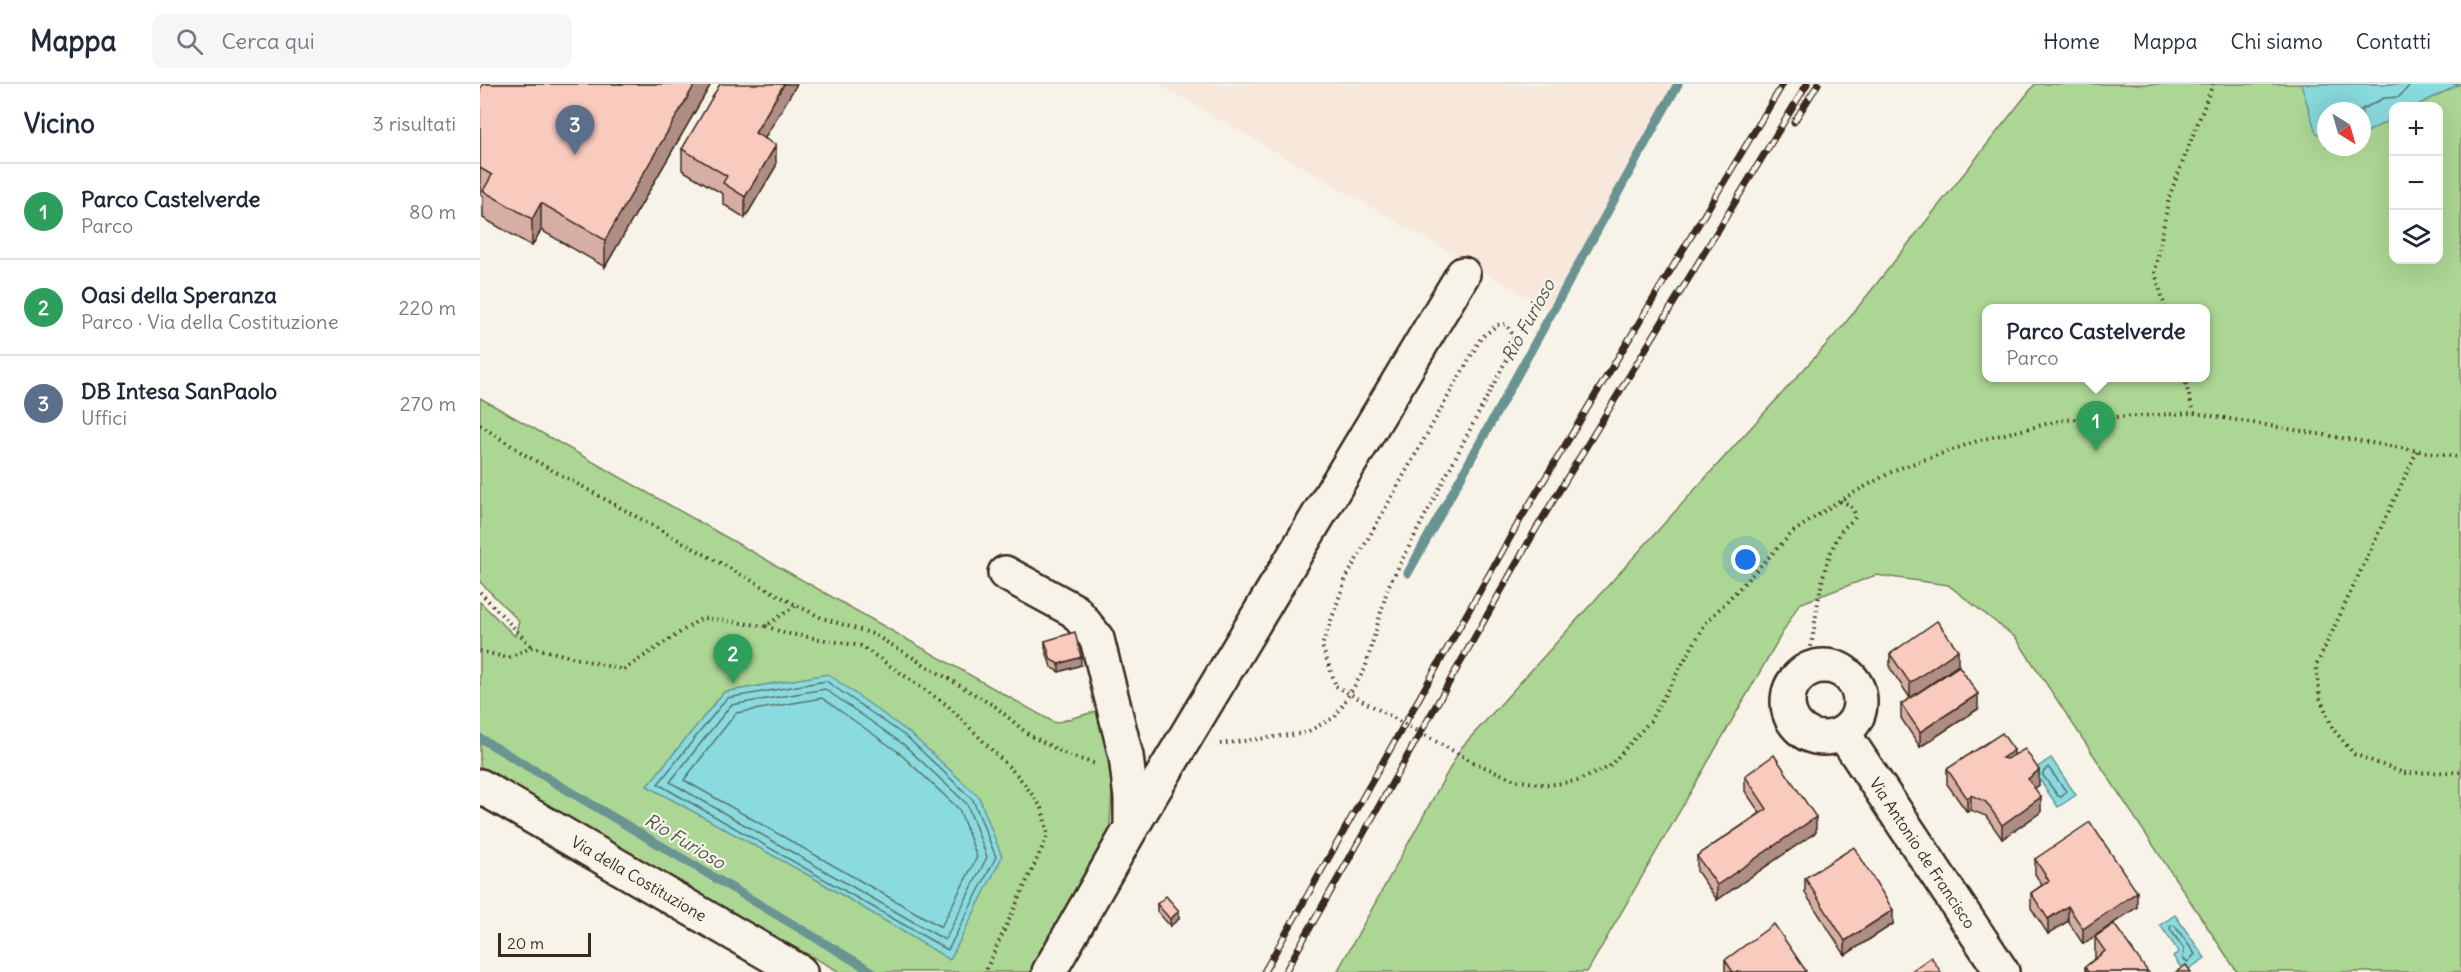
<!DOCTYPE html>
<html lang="it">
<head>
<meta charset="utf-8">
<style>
	:root { --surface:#fff; --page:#f6f6f7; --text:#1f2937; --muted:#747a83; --line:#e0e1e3; --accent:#db2777 }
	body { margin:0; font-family:Delius,sans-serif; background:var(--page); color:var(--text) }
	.controls { position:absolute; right:18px; top:18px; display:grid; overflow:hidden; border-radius:12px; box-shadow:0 6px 24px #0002 }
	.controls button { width:54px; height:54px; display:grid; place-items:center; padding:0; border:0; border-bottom:2px solid var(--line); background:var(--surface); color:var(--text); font:30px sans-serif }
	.compass { position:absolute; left:1837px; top:18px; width:54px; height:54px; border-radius:50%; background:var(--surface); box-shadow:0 6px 24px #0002; rotate:143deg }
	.scale { position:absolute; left:18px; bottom:15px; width:93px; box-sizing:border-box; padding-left:6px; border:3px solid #3b2a1e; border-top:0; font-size:16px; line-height:21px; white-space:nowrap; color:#3b2a1e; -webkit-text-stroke:4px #f7f3e8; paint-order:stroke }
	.you { position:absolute; left:1266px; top:476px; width:21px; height:21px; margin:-15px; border:4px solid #fff; border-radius:50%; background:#1a73e8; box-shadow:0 0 0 9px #1a73e833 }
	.badge { display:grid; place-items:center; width:39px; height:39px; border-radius:50%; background:var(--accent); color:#fff; font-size:20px; font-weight:700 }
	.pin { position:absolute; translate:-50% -50px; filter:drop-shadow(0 2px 3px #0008) }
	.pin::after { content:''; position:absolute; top:32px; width:21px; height:18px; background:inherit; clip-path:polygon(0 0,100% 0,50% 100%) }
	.popup { position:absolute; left:1502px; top:220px; width:228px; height:78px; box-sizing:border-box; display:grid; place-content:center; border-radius:12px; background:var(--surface); filter:drop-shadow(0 2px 4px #0005); font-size:20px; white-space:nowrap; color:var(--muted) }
	.popup b { font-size:22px; color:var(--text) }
	.popup::after { content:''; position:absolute; left:50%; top:100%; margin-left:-12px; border:12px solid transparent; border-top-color:var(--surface) }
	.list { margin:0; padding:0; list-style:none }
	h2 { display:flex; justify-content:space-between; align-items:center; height:78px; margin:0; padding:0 24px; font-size:26px }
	h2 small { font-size:20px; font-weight:400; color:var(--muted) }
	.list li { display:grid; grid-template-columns:39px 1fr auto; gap:18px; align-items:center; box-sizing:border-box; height:96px; padding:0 24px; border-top:2px solid var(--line) }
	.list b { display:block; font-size:22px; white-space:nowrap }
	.list p { margin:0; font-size:20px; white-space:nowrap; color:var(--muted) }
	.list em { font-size:20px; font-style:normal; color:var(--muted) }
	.icon { flex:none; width:33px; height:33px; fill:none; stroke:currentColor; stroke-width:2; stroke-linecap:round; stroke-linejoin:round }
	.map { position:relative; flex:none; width:1981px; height:888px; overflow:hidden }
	header { display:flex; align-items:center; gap:36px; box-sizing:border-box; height:84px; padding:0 30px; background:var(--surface); border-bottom:2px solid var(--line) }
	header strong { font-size:28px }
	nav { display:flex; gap:33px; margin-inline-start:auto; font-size:21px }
	.search { width:420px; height:54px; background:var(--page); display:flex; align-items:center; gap:15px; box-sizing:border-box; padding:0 21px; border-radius:12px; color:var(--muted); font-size:22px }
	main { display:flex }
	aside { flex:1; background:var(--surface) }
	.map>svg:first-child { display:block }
	.built { fill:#f8e7db }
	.green { fill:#acd694; stroke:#748059; stroke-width:1.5; fill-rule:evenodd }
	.water { fill:#89dbdf; stroke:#6a9492; stroke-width:1.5 }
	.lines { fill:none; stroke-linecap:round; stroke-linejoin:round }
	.shore { stroke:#5a716b; stroke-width:1.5 }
	.stream { stroke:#6a9492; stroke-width:9 }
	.minor-casing { stroke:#3b2a1e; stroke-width:38 }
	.path { stroke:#3b2a1e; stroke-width:4; stroke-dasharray:1.5 4.5; stroke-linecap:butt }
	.minor { stroke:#f7f3e8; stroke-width:33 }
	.rail-casing { stroke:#3b2a1e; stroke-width:7 }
	.rail { stroke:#f7f3e8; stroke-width:4.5; stroke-dasharray:14; stroke-linecap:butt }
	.path-bridge { stroke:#3b2a1e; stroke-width:4; stroke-dasharray:1.5 4.5; stroke-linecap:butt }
	.wall { fill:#d6aea3; stroke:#3b2a1e; stroke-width:1.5 }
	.shaded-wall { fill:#ae8d85; stroke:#3b2a1e; stroke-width:1.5 }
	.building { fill:#f9cabe; stroke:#3b2a1e; stroke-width:1.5 }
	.labels { text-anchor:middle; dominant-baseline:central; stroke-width:4.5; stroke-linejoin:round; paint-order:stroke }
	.street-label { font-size:16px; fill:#3b2a1e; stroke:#f7f3e8 }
	.water-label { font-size:18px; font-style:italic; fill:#4e564e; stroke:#f7f3e8 }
</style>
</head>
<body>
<header>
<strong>Mappa</strong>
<div class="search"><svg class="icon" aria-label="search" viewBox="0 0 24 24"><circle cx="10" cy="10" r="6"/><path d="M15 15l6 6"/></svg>Cerca qui</div>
<nav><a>Home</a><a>Mappa</a><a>Chi siamo</a><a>Contatti</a></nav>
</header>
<main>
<aside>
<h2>Vicino<small>3 risultati</small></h2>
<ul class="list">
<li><span class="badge" style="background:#2e9e5b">1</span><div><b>Parco Castelverde</b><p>Parco</p></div><em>80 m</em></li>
<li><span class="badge" style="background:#2e9e5b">2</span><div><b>Oasi della Speranza</b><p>Parco · Via della Costituzione</p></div><em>220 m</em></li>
<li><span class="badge" style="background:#5c6f8a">3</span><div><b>DB Intesa SanPaolo</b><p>Uffici</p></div><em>270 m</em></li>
</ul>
</aside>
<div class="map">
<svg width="1981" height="888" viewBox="0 0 1981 888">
	<rect width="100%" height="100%" fill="#f7f3e8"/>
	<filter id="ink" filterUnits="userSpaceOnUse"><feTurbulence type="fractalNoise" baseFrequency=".0167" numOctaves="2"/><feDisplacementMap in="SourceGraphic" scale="12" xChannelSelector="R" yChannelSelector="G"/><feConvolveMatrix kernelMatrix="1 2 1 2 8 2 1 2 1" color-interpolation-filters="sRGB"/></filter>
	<g filter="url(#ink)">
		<path class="built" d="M678,0H1203L1075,229Z"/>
		<g class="green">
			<path d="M1555,0H1981V888H1757L1536,554L1468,501L1396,491L1319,520L1107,888H857L981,664L1363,242ZM1914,22H1958V176H1914ZM1846,27H1882V63H1846ZM1506,224H1726V294H1506Z"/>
			<path d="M0,314L575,639L621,626L634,673L627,789L570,888H360L70,729L0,682V518L35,552L39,537L0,498Z"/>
		</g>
		<g class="water">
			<path d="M1821,0H1980L1936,22H1914L1913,34L1882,51V27H1846V53L1836,49Z"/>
			<path d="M348,590L431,650L499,713L522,773L470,876L337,796L167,702L244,608Z"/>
			<path d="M1571,674L1596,711L1578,723L1553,686Z"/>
			<path d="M1695,831L1725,874L1704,888L1693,872L1699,868L1680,841Z"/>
		</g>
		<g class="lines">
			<g class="shore">
				<path d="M1879,27L1904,14L1919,13L1931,0"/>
				<path d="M346,597L428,654L493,716L516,773L468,866L178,700L247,614Z"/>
				<path d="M345,605L423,660L487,720L507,773L465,856L190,698L251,621Z"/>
				<path d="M342,614L417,667L479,725L497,773L461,843L204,696L256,629Z"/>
				<path d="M1568,683L1586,707L1581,713L1578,712L1562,690Z"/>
				<path d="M1691,841L1695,842L1715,870L1708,878L1703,875L1704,865L1690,845Z"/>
			</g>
			<g class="stream">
				<path d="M928,489L1198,0"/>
				<path d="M0,654L393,888"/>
			</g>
			<g class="minor-casing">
				<g id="minor">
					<path d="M525,489L595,527L617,555L646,672L651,714V744L569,888"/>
					<circle cx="1344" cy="618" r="36"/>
					<path id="s1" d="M1363,649L1522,888"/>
					<path id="s2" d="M0,702L320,888"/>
					<path d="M651,744L983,190"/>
				</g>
			</g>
			<g class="path">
				<path d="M1685,224L1675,188L1689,113L1733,0"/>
				<path d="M1704,294L1714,329"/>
				<path d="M0,341L47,372L316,521L342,534L393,550L516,623L549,651L590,672L616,680"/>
				<path d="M1937,367L1836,582L1840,614L1853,645L1874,670L1924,689L1981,688"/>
				<path d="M0,508L52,563"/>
				<path d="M286,542L304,549L381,562L467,621L539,693L562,724L568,751L505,888"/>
				<path d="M0,567L28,574L52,563L143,586L222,534L286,542L316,521"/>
				<path d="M1326,586C1338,540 1336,487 1362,446C1366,441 1372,438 1375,433C1374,422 1369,420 1359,417"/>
				<path d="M740,660L825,649L855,633L885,585L908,503L1033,263V251L1026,240L1017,241L1001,254L866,494L842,562L856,602"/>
				<path d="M993,678L1035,696L1067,701L1097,697L1129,683L1170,637L1225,540L1313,448L1359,417L1415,386L1500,356L1583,336L1714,329L1981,374"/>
			</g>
			<use href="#minor" class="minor"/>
			<g class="rail-casing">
				<g id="rail">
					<path d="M1314,38L1338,0"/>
					<path d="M784,888L1040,436L1303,0"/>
					<path d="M805,888L1056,445L1327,0"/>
				</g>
			</g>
			<use href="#rail" class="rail"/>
			<path class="path-bridge" d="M856,602L993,678"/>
		</g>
		<g class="wall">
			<path d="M3,0H231L125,183L61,146L52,162L3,134V112L0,110V5Z"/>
			<path d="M285,54L296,82L265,134L243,120V110L202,86V65Z"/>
			<path d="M565,557L601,581L579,588L571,583L565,564Z"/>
			<path d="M1410,570L1478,581L1430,614L1410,584Z"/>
			<path d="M1421,620L1498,625L1440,663L1421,634Z"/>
			<path d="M1534,671L1559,701L1555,704L1561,728L1522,755L1506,732L1491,726L1487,728L1467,700V685Z"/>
			<path d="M1265,692L1336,748L1237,816L1217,787V772L1280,729L1265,707Z"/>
			<path d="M1555,775L1657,823L1603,860L1588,837L1568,850L1551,824V809L1562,801L1555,790Z"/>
			<path d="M1325,794L1413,840L1365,871L1325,809Z"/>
			<path d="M677,820L699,835L690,842L677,827Z"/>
			<path d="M1615,853L1668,888H1605V883L1615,875Z"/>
			<path d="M1245,876L1326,888H1245Z"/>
		</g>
		<g class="shaded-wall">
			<path d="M215,0H231L125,183V156Z"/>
			<path d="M304,0H317L275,70V49Z"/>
			<path d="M296,61V82L265,134V113Z"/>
			<path d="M61,119V146L52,162V135Z"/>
			<path d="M1478,566V581L1430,614V599Z"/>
			<path d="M601,573V581L579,588V580Z"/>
			<path d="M1498,610V625L1440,663V648Z"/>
			<path d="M1534,666V680L1522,674Z"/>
			<path d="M1559,686V701L1548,709V695Z"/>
			<path d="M1491,711V726L1487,728V714Z"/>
			<path d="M1561,713V728L1522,755V741Z"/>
			<path d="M1336,733V748L1237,816V801Z"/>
			<path d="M1657,808V823L1603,860V845Z"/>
			<path d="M1588,822V837L1568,850V835Z"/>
			<path d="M1413,826V840L1365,871V857Z"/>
			<path d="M699,827V835L690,842V835Z"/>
		</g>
		<g class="building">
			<path d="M3,0H215L125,156L61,119L52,135L3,107L12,91L0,84V5Z"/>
			<path d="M240,0H304L275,49L296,61L265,113L243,99L247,92L202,65Z"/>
			<path d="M1457,537L1478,566L1430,599L1410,570Z"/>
			<path d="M595,548L601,573L579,580L571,576L565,557Z"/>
			<path d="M1479,582L1498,610L1440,648L1421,620Z"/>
			<path d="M1522,649L1534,666L1522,674L1527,675L1545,665L1559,686L1548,695L1561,713L1522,741L1506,718L1491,711L1487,714L1467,685Z"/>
			<path d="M1294,671L1336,733L1237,801L1217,772L1287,725L1265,692Z"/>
			<path d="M1610,738L1657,808L1603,845L1588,822L1568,835L1551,809L1569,797L1555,775Z"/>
			<path d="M1374,763L1413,826L1365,857L1325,794Z"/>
			<path d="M686,812L699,827L690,835L677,820Z"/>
			<path d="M1294,840L1326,887L1324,888H1253L1245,876Z"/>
			<path d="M1634,840L1668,888H1608L1605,883L1625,867L1615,853Z"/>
			<path d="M1451,873L1461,888H1430Z"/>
			<path d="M1706,881L1711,888H1696Z"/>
		</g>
	</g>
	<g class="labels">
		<g class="street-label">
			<text stroke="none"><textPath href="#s1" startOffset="144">Via Antonio de Francisco</textPath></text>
			<text stroke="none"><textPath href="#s2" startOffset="184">Via della Costituzione</textPath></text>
		</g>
		<g class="water-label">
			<text transform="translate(1048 236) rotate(-61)">Rio Furioso</text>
			<text transform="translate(205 757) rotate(31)">Rio Furioso</text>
		</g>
	</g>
</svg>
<div class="controls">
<button>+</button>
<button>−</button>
<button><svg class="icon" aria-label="layers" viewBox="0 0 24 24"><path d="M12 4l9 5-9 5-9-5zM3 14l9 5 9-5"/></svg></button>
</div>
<svg class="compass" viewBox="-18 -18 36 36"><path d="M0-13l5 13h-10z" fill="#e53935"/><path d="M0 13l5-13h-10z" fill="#747a83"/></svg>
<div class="scale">20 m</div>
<div class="you"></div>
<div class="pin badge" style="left:1616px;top:367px;background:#2e9e5b">1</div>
<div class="popup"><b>Parco Castelverde</b>Parco</div>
<div class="pin badge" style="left:253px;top:600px;background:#2e9e5b">2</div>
<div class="pin badge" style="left:95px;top:71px;background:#5c6f8a">3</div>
</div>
</main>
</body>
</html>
